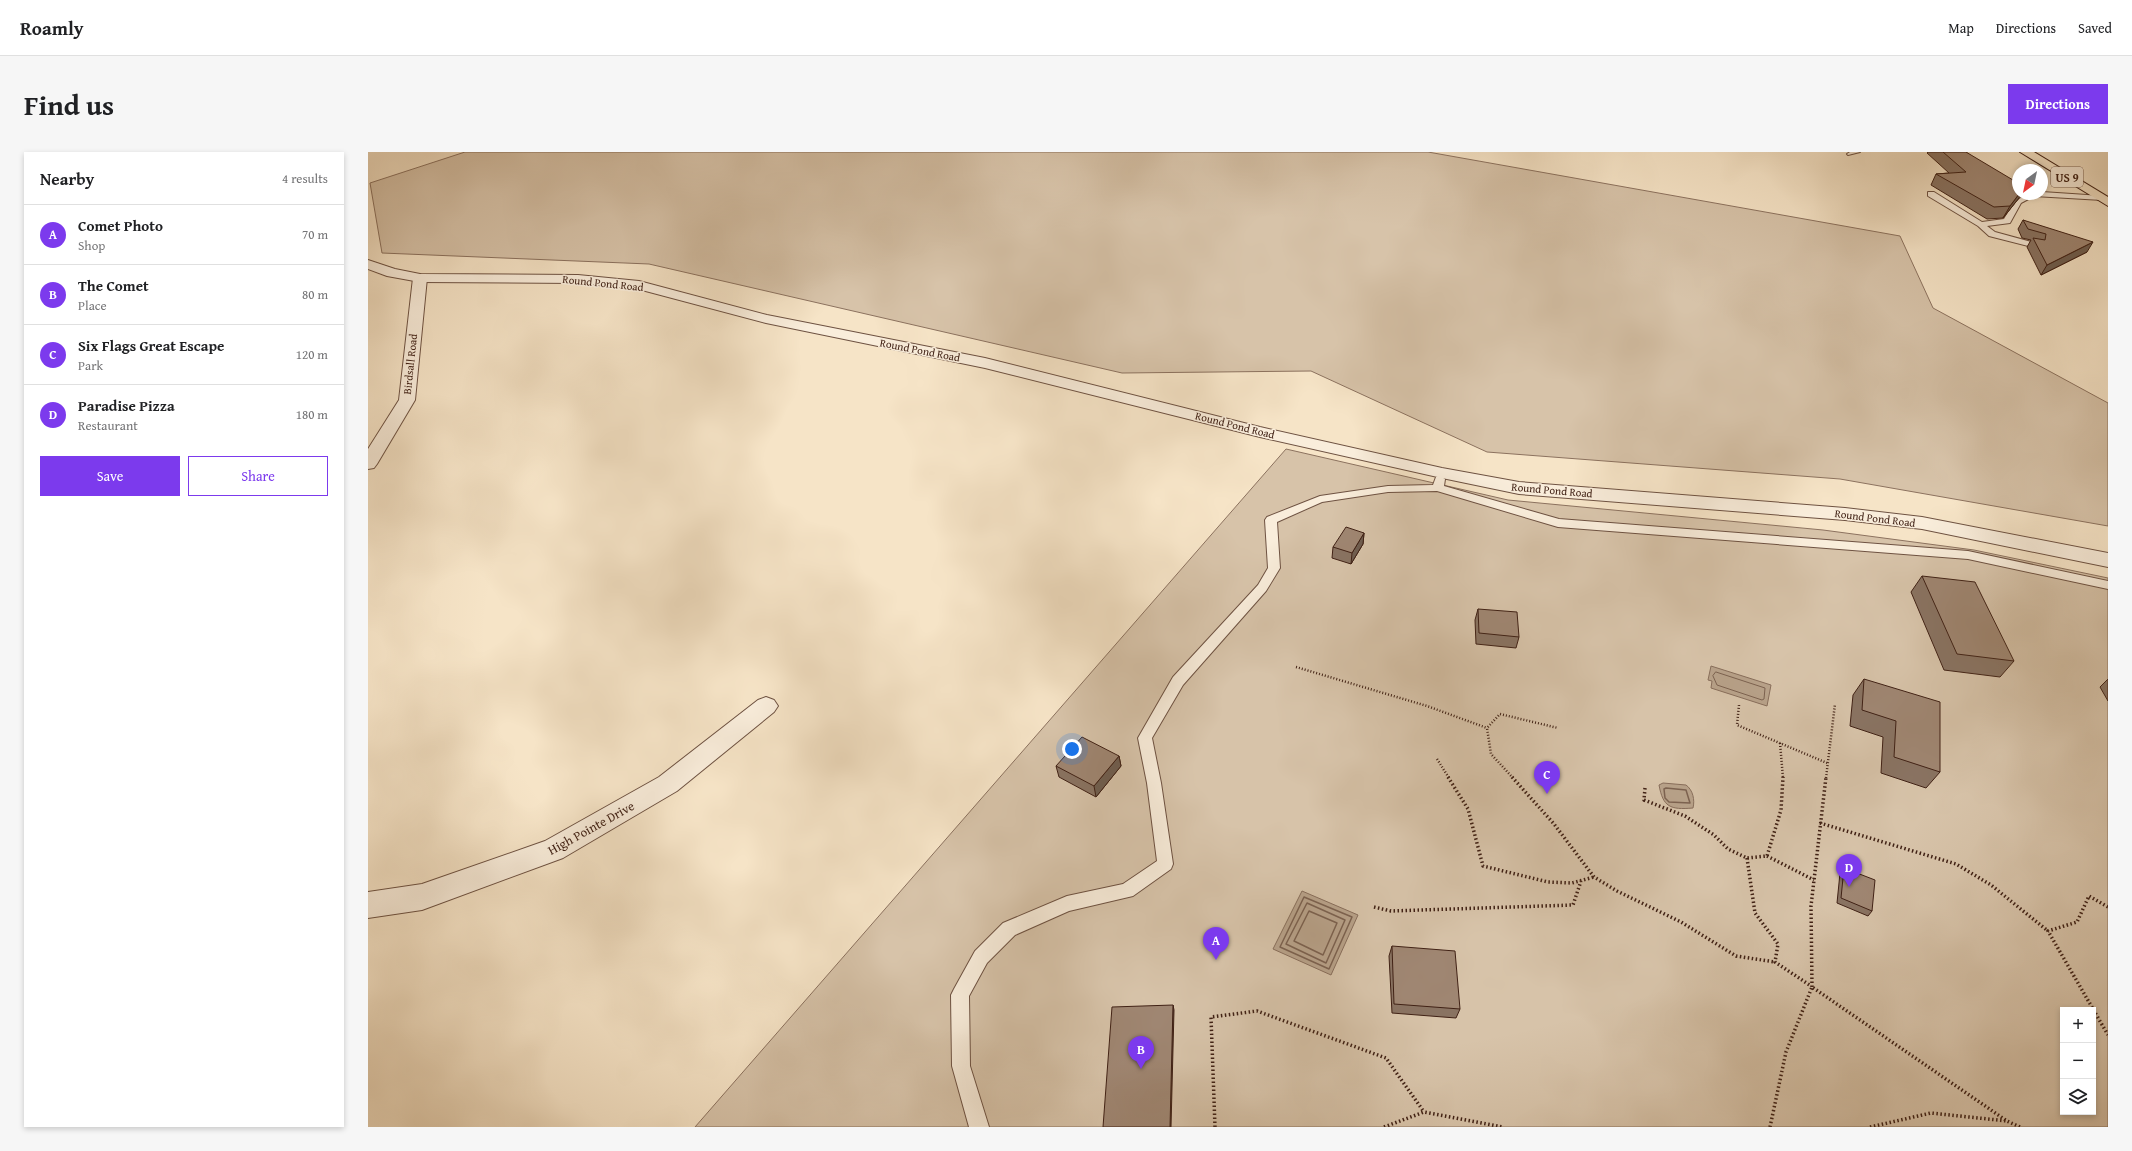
<!DOCTYPE html>
<html lang="en">
<head>
<meta charset="utf-8">
<style>
	:root { --surface:#fff; --page:#f6f6f6; --text:#202124; --muted:#757577; --line:#e0e0e0; --accent:#7c3aed }
	body { margin:0; font-family:"Gentium Book Plus",serif; background:var(--page); color:var(--text) }
	.controls { position:absolute; right:12px; bottom:12px; display:grid; overflow:hidden; border-radius:0px; box-shadow:0 2px 6px #0003 }
	.controls button { width:36px; height:36px; display:grid; place-items:center; padding:0; border:0; border-bottom:1px solid var(--line); background:var(--surface); color:var(--text); font:20px sans-serif }
	.compass { position:absolute; left:1644px; top:12px; width:36px; height:36px; border-radius:50%; background:var(--surface); box-shadow:0 2px 6px #0003; rotate:213deg }
	.you { position:absolute; left:704px; top:597px; width:14px; height:14px; margin:-10px; border:3px solid #fff; border-radius:50%; background:#1a73e8; box-shadow:0 0 0 6px #1a73e833 }
	.badge { display:grid; place-items:center; width:26px; height:26px; border-radius:50%; background:var(--accent); color:#fff; font-size:13px; font-weight:700 }
	.pin { position:absolute; translate:-50% -33px; filter:drop-shadow(0 1px 2px #0008) }
	.pin::after { content:''; position:absolute; top:21px; width:14px; height:12px; background:inherit; clip-path:polygon(0 0,100% 0,50% 100%) }
	.list { margin:0; padding:0; list-style:none }
	h2 { display:flex; justify-content:space-between; align-items:center; height:52px; margin:0; padding:0 16px; font-size:17px }
	h2 small { font-size:13px; font-weight:400; color:var(--muted) }
	.list li { display:grid; grid-template-columns:26px 1fr auto; gap:12px; align-items:center; box-sizing:border-box; height:60px; padding:0 16px; border-top:1px solid var(--line) }
	.list b { display:block; font-size:15px; white-space:nowrap }
	.list p { margin:0; font-size:13px; white-space:nowrap; color:var(--muted) }
	.list em { font-size:13px; font-style:normal; color:var(--muted) }
	.actions { display:flex; gap:8px; padding:12px 16px }
	.actions a { flex:1; padding:9px 0; border:1px solid var(--accent); border-radius:0px; text-align:center; font-size:14px; color:var(--accent) }
	.actions .main { background:var(--accent); color:#fff }
	.icon { flex:none; width:22px; height:22px; fill:none; stroke:currentColor; stroke-width:2; stroke-linecap:round; stroke-linejoin:round }
	.map { position:relative; flex:none; width:1740px; height:975px; overflow:hidden; border-radius:0px }
	header { display:flex; align-items:center; gap:24px; box-sizing:border-box; height:56px; padding:0 20px; background:var(--surface); border-bottom:1px solid var(--line) }
	header strong { font-size:19px }
	nav { display:flex; gap:22px; margin-inline-start:auto; font-size:14px }
	.intro { display:flex; align-items:center; justify-content:space-between; box-sizing:border-box; height:96px; padding:0 24px }
	h1 { margin:0; font-size:28px }
	.button { padding:10px 18px; border-radius:0px; background:var(--accent); color:#fff; font-size:14px; font-weight:700 }
	main { display:flex; gap:24px; padding:0 24px }
	aside { flex:1; background:var(--surface); border-radius:0px; box-shadow:0 2px 6px #0003 }
	.map>svg:first-child { display:block }
	.green { fill:#d7c3a9; stroke:#8c725f; fill-rule:evenodd }
	.water { fill:#b8a28a; stroke:#886e5b }
	.lines { fill:none; stroke-linecap:round; stroke-linejoin:round }
	.shore-far1 { stroke:#7c6250; stroke-width:1 }
	.shore { stroke:#7c6250; stroke-width:1.5 }
	.service-casing { stroke:#6e5242; stroke-width:2 }
	.minor-casing { stroke:#6e5242; stroke-width:2 }
	.tertiary-casing { stroke:#6e5242; stroke-width:2 }
	.primary-casing { stroke:#402115; stroke-width:2 }
	.path-far1 { stroke:#402115; stroke-width:2.5; stroke-dasharray:1 2; stroke-linecap:butt }
	.path { stroke:#402115; stroke-width:3.5; stroke-dasharray:1.5 2.5; stroke-linecap:butt }
	.service { fill:#f9eddb; fill-rule:evenodd }
	.minor { fill:#f9eddb; fill-rule:evenodd }
	.tertiary { fill:#f9eddb; fill-rule:evenodd }
	.primary { fill:#f6e4c7; fill-rule:evenodd }
	.wall { fill:#897362; stroke:#402115 }
	.shaded-wall { fill:#6f5e50; stroke:#402115 }
	.building { fill:#9f8672; stroke:#402115 }
	.labels { text-anchor:middle; dominant-baseline:central; stroke-width:3; stroke-linejoin:round; paint-order:stroke }
	.far-street-label { font-size:11px; fill:#402115; stroke:#f9eddb }
	.shield { fill:#f9eddb; stroke:#785e50; stroke-width:1 }
	.shield-label { font-size:12px; font-weight:bold; fill:#402115 }
	.street-label { font-size:13px; fill:#402115; stroke:#f9eddb }
</style>
</head>
<body>
<header>
<strong>Roamly</strong>
<nav><a>Map</a><a>Directions</a><a>Saved</a></nav>
</header>
<div class="intro"><h1>Find us</h1><a class="button">Directions</a></div>
<main>
<aside>
<h2>Nearby<small>4 results</small></h2>
<ul class="list">
<li><span class="badge">A</span><div><b>Comet Photo</b><p>Shop</p></div><em>70 m</em></li>
<li><span class="badge">B</span><div><b>The Comet</b><p>Place</p></div><em>80 m</em></li>
<li><span class="badge">C</span><div><b>Six Flags Great Escape</b><p>Park</p></div><em>120 m</em></li>
<li><span class="badge">D</span><div><b>Paradise Pizza</b><p>Restaurant</p></div><em>180 m</em></li>
</ul>
<div class="actions"><a class="main">Save</a><a>Share</a></div>
</aside>
<div class="map">
<svg width="1740" height="975" viewBox="0 0 1740 975">
	<rect width="100%" height="100%" fill="#f6e4c7"/>
	<filter id="stains"><feTurbulence type="fractalNoise" baseFrequency=".005" numOctaves="4"/><feColorMatrix values="0 0 0 0 .2 0 0 0 0 .09 0 0 0 0 .02 0 0 0 .5 -.17"/></filter>
	<radialGradient id="worn" r=".72"><stop offset=".6" stop-color="#630" stop-opacity="0"/><stop offset="1" stop-color="#630" stop-opacity=".3"/></radialGradient>
	<g class="green">
		<path d="M97,0H1060L1532,84L1565,156L1740,251V374L1472,327L1119,300L943,219L754,221L281,112L14,101L2,31Z"/>
		<path d="M918,297L1140,348L1455,378L1606,398L1740,426V975H327ZM1695,858H1725V960H1695Z"/>
	</g>
	<g class="water">
		<path d="M1343,514L1403,533L1399,554L1343,536L1344,529L1340,528Z"/>
		<path d="M1295,631L1318,633C1325,638 1327,648 1325,656C1302,658 1295,655 1291,633Z"/>
		<path d="M934,739L990,763L963,823L905,797Z"/>
	</g>
	<g class="lines">
		<path class="shore-far1" d="M1348,520L1397,536L1396,547L1394,548L1349,533L1345,524Z"/>
		<g class="shore">
			<path d="M1298,636L1318,638L1322,651L1301,650L1297,646L1296,637Z"/>
			<path d="M936,745L984,765L961,817L912,795Z"/>
			<path d="M939,751L977,768L958,811L918,792Z"/>
			<path d="M941,759L969,771L955,803L926,789Z"/>
		</g>
		<g class="service-casing">
			<g id="service">
				<path d="M1482,0H1492L1480,3L1479,2Z"/>
				<path d="M1560,40H1566L1614,70L1636,67C1648,48 1651,42 1674,42V40L1734,44L1738,46L1734,48L1666,44L1653,51L1642,71L1619,74L1627,80L1671,92V96H1668L1621,84L1610,74L1560,44Z"/>
				<path d="M1072,324L1077,327L1076,334L1191,367L1600,399L1740,429V437L1600,407L1190,375L1069,339L1020,340L954,350L909,370L912,416L898,439L815,533L784,586L793,631L805,712L803,717L765,744L701,759L647,783L619,811L601,844L602,914L621,975H601L584,914L583,843L586,837L607,799L635,771L699,744L755,732L789,709L779,631L770,586L805,525L890,433L900,416L897,368L899,365L952,344L1020,334L1065,333L1068,325Z"/>
			</g>
		</g>
		<g class="minor-casing">
			<g id="minor">
				<path d="M52,122L59,126L47,248L9,312L6,316L0,317V297L31,248L45,126Z"/>
				<path d="M398,545L406,548L410,554L406,560L309,639L195,706L54,758L0,766V740L54,732L177,689L291,625L390,548Z"/>
			</g>
		</g>
		<g class="tertiary-casing">
			<path id="tertiary" d="M0,108L27,117L52,122L210,123L271,129L399,163L617,206L892,275L1074,316L1151,330L1477,356L1554,365L1740,401V415L1554,377L1477,368L1151,342L1074,326L892,285L617,216L398,171L270,137L210,131L52,130L19,124L0,117Z"/>
		</g>
		<g class="primary-casing">
			<path id="primary" d="M1652,0H1666L1740,45V54Z"/>
		</g>
		<g class="path-far1">
			<path d="M928,515L1059,554L1119,576"/>
			<path d="M1371,553L1369,573L1459,611"/>
			<path d="M1412,591L1415,626"/>
			<path d="M1069,607L1081,626"/>
			<path d="M1145,626L1123,602L1119,576L1132,562L1190,576"/>
			<path d="M1458,626L1467,552"/>
		</g>
		<g class="path">
			<path d="M1080,625L1100,657L1115,714L1180,730L1204,731L1226,725"/>
			<path d="M1144,625L1186,672L1226,725L1249,739L1313,770L1368,804L1407,810"/>
			<path d="M1277,636L1276,648L1317,664L1346,683L1360,697L1379,706L1399,704L1413,658L1415,625"/>
			<path d="M1452,671L1588,712L1623,733L1680,779"/>
			<path d="M1399,704L1446,728"/>
			<path d="M1379,706L1387,761L1410,792L1407,810L1443,834"/>
			<path d="M1006,755L1023,759L1205,753L1213,729"/>
			<path d="M1740,755L1721,744L1709,770L1680,779L1740,883"/>
			<path d="M1444,835L1443,754L1458,625"/>
			<path d="M847,975L843,865L889,859L1018,906L1056,960"/>
			<path d="M1016,975L1056,960L1135,975"/>
			<path d="M1402,975L1418,900L1444,835L1639,969L1652,975"/>
			<path d="M1502,975L1563,961L1639,969"/>
		</g>
		<use href="#service" class="service"/>
		<use href="#minor" class="minor"/>
		<use href="#tertiary" class="tertiary"/>
		<use href="#primary" class="primary"/>
	</g>
	<g class="wall">
		<path d="M1560,0H1598L1651,46L1635,66L1619,67L1563,33L1568,22L1581,21L1559,1Z"/>
		<path d="M1655,68L1719,100L1673,123L1659,95L1663,88L1654,86L1650,77Z"/>
		<path d="M996,381L995,392L983,412L964,406L965,395Z"/>
		<path d="M1554,424L1646,509L1632,525L1576,518L1543,440Z"/>
		<path d="M1110,457L1151,485L1148,496L1108,492L1107,468Z"/>
		<path d="M1496,527L1572,620L1558,636L1513,621L1515,585L1482,574L1485,543Z"/>
		<path d="M1740,527V549L1732,535Z"/>
		<path d="M751,604L753,614L728,645L691,625L688,614Z"/>
		<path d="M1476,716L1504,759L1500,764L1469,751L1472,721Z"/>
		<path d="M1024,794L1092,857L1088,866L1024,861L1021,804Z"/>
	</g>
	<g class="shaded-wall">
		<path d="M1651,42H1653L1651,46L1635,66L1642,54Z"/>
		<path d="M1725,90L1719,100L1673,123L1679,113Z"/>
		<path d="M996,381L995,392L983,412L984,401Z"/>
		<path d="M751,604L753,614L728,645L726,634Z"/>
		<path d="M805,853L806,858L803,975H802Z"/>
	</g>
	<g class="building">
		<path d="M1575,0H1598L1650,31V42H1651L1642,54L1626,55L1568,22L1598,20Z"/>
		<path d="M1655,68L1725,90L1679,113L1665,86L1677,88L1678,82L1660,77Z"/>
		<path d="M978,375L996,381L984,401L965,395Z"/>
		<path d="M1554,424L1607,430L1646,509L1589,502Z"/>
		<path d="M1110,457L1149,460L1151,485L1111,481Z"/>
		<path d="M1496,527L1572,550V620L1526,605L1528,569L1494,558Z"/>
		<path d="M714,585L751,604L726,634L688,614Z"/>
		<path d="M1476,716L1507,728L1504,759L1473,746Z"/>
		<path d="M1024,794L1087,799L1092,857L1026,852Z"/>
		<path d="M805,853L802,975H735L744,855Z"/>
	</g>
	<g class="labels">
		<g class="far-street-label">
			<text transform="translate(235 131) rotate(6)">Round Pond Road</text>
			<text transform="translate(552 198) rotate(11)">Round Pond Road</text>
			<text transform="translate(42 212) rotate(-84)">Birdsall Road</text>
			<text transform="translate(867 273) rotate(14)">Round Pond Road</text>
			<text transform="translate(1184 338) rotate(5)">Round Pond Road</text>
			<text transform="translate(1507 366) rotate(7)">Round Pond Road</text>
		</g>
		<rect class="shield" x="1683" y="15" width="32" height="20" rx="3"/>
		<g class="shield-label">
			<text x="1699" y="25">US 9</text>
		</g>
		<g class="street-label">
			<text transform="translate(223 676) rotate(-29)">High Pointe Drive</text>
		</g>
	</g>
	<rect width="100%" height="100%" filter="url(#stains)"/>
	<rect width="100%" height="100%" fill="url(#worn)"/>
</svg>
<div class="controls">
<button>+</button>
<button>−</button>
<button><svg class="icon" aria-label="layers" viewBox="0 0 24 24"><path d="M12 4l9 5-9 5-9-5zM3 14l9 5 9-5"/></svg></button>
</div>
<svg class="compass" viewBox="-18 -18 36 36"><path d="M0-13l5 13h-10z" fill="#e53935"/><path d="M0 13l5-13h-10z" fill="#757577"/></svg>
<div class="you"></div>
<div class="pin badge" style="left:848px;top:808px">A</div>
<div class="pin badge" style="left:773px;top:917px">B</div>
<div class="pin badge" style="left:1179px;top:642px">C</div>
<div class="pin badge" style="left:1481px;top:735px">D</div>
</div>
</main>
</body>
</html>
